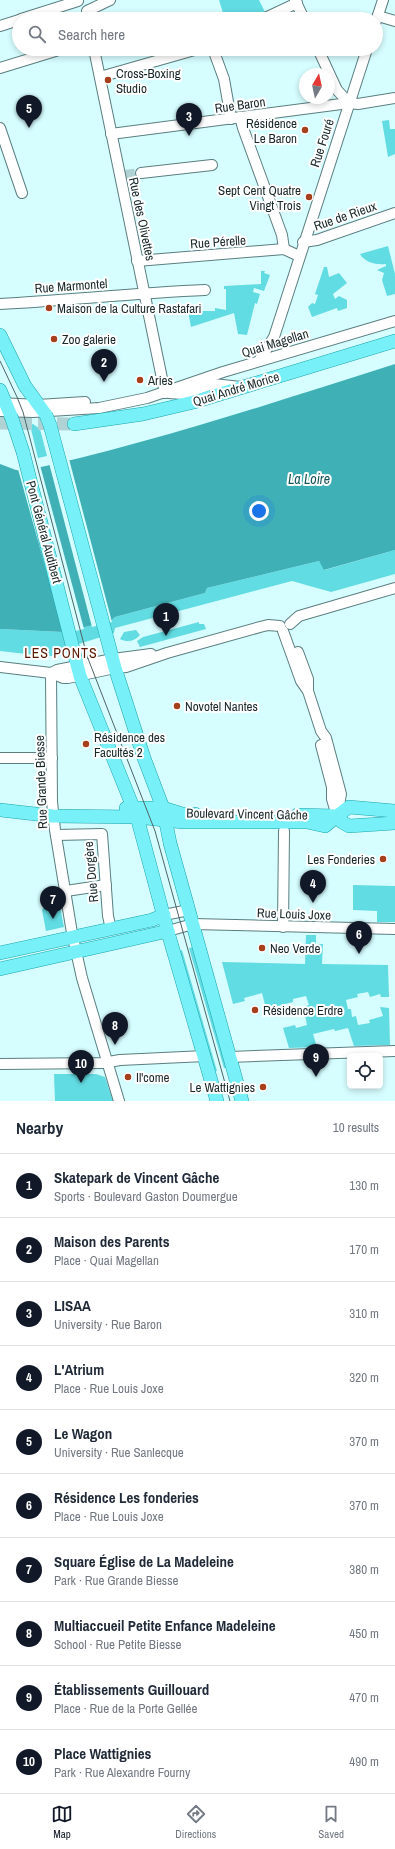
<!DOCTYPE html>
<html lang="en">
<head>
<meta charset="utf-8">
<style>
	:root { --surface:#fff; --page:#f6f6f7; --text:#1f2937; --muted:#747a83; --line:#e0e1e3; --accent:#111827 }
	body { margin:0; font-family:"Archivo Narrow",sans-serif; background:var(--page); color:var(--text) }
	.controls { position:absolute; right:12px; bottom:12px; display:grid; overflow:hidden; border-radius:6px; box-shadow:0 2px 6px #0003 }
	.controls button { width:36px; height:36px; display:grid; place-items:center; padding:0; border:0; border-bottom:1px solid var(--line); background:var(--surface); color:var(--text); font:20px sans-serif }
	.compass { position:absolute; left:299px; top:68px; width:36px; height:36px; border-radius:50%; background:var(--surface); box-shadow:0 2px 6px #0003; rotate:9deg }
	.you { position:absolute; left:259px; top:511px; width:14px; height:14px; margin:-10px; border:3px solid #fff; border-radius:50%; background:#1a73e8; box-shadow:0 0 0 6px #1a73e833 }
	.badge { display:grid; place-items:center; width:26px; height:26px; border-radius:50%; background:var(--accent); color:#fff; font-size:13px; font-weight:700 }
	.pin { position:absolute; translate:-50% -33px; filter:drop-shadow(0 1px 2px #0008) }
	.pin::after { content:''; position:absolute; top:21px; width:14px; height:12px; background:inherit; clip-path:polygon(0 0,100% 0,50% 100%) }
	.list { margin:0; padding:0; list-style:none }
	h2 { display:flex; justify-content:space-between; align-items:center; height:52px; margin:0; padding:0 16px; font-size:17px }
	h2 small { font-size:13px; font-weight:400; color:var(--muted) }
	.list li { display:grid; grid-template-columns:26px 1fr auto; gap:12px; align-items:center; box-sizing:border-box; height:64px; padding:0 16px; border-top:1px solid var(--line) }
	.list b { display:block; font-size:15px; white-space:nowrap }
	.list p { margin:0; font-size:13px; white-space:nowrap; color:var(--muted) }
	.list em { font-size:13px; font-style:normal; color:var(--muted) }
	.icon { flex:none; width:22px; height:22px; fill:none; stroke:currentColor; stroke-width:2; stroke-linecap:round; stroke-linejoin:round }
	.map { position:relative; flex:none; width:395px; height:1101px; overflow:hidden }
	.search { position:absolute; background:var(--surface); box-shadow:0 2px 6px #0003; left:12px; right:12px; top:12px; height:44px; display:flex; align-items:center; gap:10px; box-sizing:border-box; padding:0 14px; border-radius:22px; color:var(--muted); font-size:15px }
	.sheet { height:692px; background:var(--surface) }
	nav { display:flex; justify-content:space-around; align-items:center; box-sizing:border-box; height:56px; border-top:1px solid var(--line); background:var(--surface); font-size:11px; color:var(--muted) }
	nav a { display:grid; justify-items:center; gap:2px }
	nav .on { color:var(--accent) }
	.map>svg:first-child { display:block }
	.green { fill:#62dce3 }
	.water { fill:#40b0b7 }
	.pier { fill:#d6fdff }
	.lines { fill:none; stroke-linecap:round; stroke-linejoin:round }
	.minor-tunnel { stroke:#b0d2d4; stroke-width:10; stroke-dasharray:10 5; stroke-linecap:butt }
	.major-tunnel { stroke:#b0d2d4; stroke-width:13; stroke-dasharray:13 6; stroke-linecap:butt }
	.minor-casing { stroke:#5b7e80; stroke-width:12 }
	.major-casing { stroke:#1ca4ac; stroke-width:14 }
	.minor { stroke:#fff; stroke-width:10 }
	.major { stroke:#77f1f7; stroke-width:13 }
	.tram { stroke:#4e6465; stroke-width:1 }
	.major-bridge-casing { stroke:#1ca4ac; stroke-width:14; stroke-linecap:butt }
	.major-bridge { stroke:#77f1f7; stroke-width:13 }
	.poi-dot { fill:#a63f1c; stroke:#fff; stroke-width:1.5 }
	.labels { text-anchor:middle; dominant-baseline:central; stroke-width:4; stroke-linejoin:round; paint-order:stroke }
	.poi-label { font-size:13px; fill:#192829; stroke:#fff; text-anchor:start }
	.street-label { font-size:13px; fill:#192829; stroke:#fff }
	.water-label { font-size:14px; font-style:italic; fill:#165559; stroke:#fff }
	.neighbourhood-label { font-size:14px; letter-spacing:1px; fill:#591802; stroke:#fff }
</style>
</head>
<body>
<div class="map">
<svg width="395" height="1101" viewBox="0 0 395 1101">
	<rect width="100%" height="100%" fill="#d6fdff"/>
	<g class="green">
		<path d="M219,0H259L266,14L256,19H226L225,16L219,19V15L223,13Z"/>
		<path d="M389,120L390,129H395V154L388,157L382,121Z"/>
		<path d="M388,246L395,274V294L387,296L382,280L384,273L377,270L386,266V264C377,265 365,263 360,254Z"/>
		<path d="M324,267H327L329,277L339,273L347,283L333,294L335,299L339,296L347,300V308L338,311L337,308L312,317L308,307L312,303L315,304L318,295L315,294Z"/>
		<path d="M261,271H265L264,273L270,275L264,291L254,288L253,292L260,294L257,304L255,303L247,335L238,334L234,313L191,327L187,306L198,305L199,311H215V308L226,310V289H224V286L261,284Z"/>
		<path d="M33,424L40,429L47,456L38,458L30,425Z"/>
		<path d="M395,550V574L331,592L292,581L115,628L114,633L66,648L65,655L63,656H44L0,651V629L63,632L111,621L115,617L205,593L207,588L319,561L325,570Z"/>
		<path d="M199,622V624H204L206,629L140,647L137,641L143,637Z"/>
		<path d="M136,630L140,635C135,641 127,643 120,639L124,632Z"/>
		<path d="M353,885L395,886V922H377V911L353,910Z"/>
		<path d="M59,902L64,927L46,931L42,910L45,905Z"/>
		<path d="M306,935H316V946H312V952H318V944H323L322,964L388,965L389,997H381L380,994L370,997L368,992L357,994L358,997L346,1000L348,1009H351L352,1017L356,1016L358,1025L370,1023L369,1020L383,1016L380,1007L389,1008L390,1045L354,1046L348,1028L335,1031L334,1029L313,1034L317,1047L289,1048L283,1028L295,1025L296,1028L307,1025L305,1015H308L306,1006L309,1005L306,996L293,999V1002L266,1009L262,993L244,998L245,1001L233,1004L222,962L305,964Z"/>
		<path d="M193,947L227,1068H224L189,948Z"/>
		<path d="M182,950L217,1071H214L179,951Z"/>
		<path d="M54,1074H96L105,1077L113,1101H55Z"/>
	</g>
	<path class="water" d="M395,364V550L324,570L319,561L207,588L205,593L115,617L111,621L63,632L0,629V464L16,470L23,471C149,444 272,403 395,364Z"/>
	<g class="pier">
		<path d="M69,459L112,622L92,627L49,463Z"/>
		<path d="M40,465L84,629L64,634L18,469Z"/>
	</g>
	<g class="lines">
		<path class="minor-tunnel" d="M125,175L141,173"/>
		<path class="major-tunnel" d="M0,423L74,424"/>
		<g class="minor-casing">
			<g id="minor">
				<path d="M295,0L304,19"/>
				<path d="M87,11L110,0"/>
				<path d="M378,16L395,21"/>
				<path d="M21,19L78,1"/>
				<path d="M263,19L297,3"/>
				<path d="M376,21L383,0"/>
				<path d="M0,26L19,20"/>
				<path d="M94,49L165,393"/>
				<path d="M213,49L224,79L231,119"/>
				<path d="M318,49L337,90L349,103"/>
				<path d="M0,68L62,49"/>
				<path d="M100,77L198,49"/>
				<path d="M240,117L243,128L282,235L284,249"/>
				<path d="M0,128L22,193"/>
				<path d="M111,134L349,103L358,104L395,98"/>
				<path d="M141,173L212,165"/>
				<path d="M303,242L317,240L395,213"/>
				<path d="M137,261L284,249L299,256"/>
				<path d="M0,304C69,300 137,293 205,290"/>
				<path d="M259,361L274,337L367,49"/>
				<path d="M169,393L183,394L213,384L241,387"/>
				<path d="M0,403L38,405L85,402"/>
				<path d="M0,411L33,412L99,408L147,398L223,372L395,321"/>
				<path d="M290,624L299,616L395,588"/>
				<path d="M283,631L301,681L308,691L321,731L326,738L341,794L337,816"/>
				<path d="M298,652L308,679V691"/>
				<path d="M0,667L51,673L63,678H68L115,668L126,667L167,653L260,627L268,625L280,626"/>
				<path d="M51,673L52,802L55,830L72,933L82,978L119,1101"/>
				<path d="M51,673L57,670L113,659L151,654"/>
				<path d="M321,745L332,787V799L337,816"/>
				<path d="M0,758H52"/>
				<path d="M56,835L102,834L108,916L111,929"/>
				<path d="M66,891L106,885"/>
				<path d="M164,915L189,910"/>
				<path d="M283,927L284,831"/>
				<path d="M168,931L193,924L395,929"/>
				<path d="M229,1057L395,1051"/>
				<path d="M0,1064L103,1063L120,1060L205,1056"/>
			</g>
		</g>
		<g class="major-casing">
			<g id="major">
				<path d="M0,335L25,386L46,415"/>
				<path d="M0,390L11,416"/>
				<path d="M74,424L143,414L194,402L395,341"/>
				<path d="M50,425L115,668L144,758L163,808L170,843L242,1101"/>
				<path d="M23,452L80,676L137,817L169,936L217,1101"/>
				<path d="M126,808H163L182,814H195"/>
				<path d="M0,810L53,816L137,817L183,822H307L325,826L337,816L342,822L349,826L395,823"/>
				<path d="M297,815L337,816L349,807L395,811"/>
				<path d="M0,953L152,920L164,915"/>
				<path d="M0,969L168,931"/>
			</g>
		</g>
		<use href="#minor" class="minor"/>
		<use href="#major" class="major"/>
		<path class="tram" d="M0,361L17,397L23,412L87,656L155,831L230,1101"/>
		<g class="major-bridge-casing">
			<g id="major-bridge">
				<path d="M46,415L50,425"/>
				<path d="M11,416L23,452"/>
			</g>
		</g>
		<use href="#major-bridge" class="major-bridge"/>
	</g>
	<g class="poi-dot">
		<circle cx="108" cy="80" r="4"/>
		<circle cx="305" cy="130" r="4"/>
		<circle cx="309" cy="197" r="4"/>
		<circle cx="49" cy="308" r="4"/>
		<circle cx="54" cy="339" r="4"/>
		<circle cx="140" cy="380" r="4"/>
		<circle cx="177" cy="706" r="4"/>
		<circle cx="86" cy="744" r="4"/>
		<circle cx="383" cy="859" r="4"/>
		<circle cx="262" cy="948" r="4"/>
		<circle cx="255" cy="1010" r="4"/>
		<circle cx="128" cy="1077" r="4"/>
		<circle cx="263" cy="1087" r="4"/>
	</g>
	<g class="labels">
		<g class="poi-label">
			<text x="116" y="73">Cross-Boxing<tspan x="116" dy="15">Studio</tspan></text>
			<text x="297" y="123" text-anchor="end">Résidence<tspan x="297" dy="15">Le Baron</tspan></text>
			<text x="301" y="190" text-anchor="end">Sept Cent Quatre<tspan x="301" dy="15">Vingt Trois</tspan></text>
			<text x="57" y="308">Maison de la Culture Rastafari</text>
			<text x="62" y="339">Zoo galerie</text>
			<text x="148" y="380">Aries</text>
			<text x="185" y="706">Novotel Nantes</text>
			<text x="94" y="737">Résidence des<tspan x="94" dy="15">Facultés 2</tspan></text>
			<text x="375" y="859" text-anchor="end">Les Fonderies</text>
			<text x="270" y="948">Neo Verde</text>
			<text x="263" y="1010">Résidence Erdre</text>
			<text x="136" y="1077">Il'come</text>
			<text x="255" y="1087" text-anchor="end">Le Wattignies</text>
		</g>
		<g class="street-label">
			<text transform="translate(240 105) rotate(-8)">Rue Baron</text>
			<text transform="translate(322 143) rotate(-72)">Rue Fouré</text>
			<text transform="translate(345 216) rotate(-19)">Rue de Rieux</text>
			<text transform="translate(142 219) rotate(78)">Rue des Olivettes</text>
			<text transform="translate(218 242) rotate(-4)">Rue Pérelle</text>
			<text transform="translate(71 286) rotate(-4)">Rue Marmontel</text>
			<text transform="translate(275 343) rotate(-17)">Quai Magellan</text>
			<text transform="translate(236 389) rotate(-17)">Quai André Morice</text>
			<text transform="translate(44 532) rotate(75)">Pont Général Audibert</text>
			<text transform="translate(41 782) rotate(-92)">Rue Grande Biesse</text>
			<text transform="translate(247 814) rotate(1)">Boulevard Vincent Gâche</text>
			<text transform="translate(91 872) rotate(-95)">Rue Dorgère</text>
			<text transform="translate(294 914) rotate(2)">Rue Louis Joxe</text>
		</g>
		<g class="water-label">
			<text x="309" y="479">La Loire</text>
		</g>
		<g class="neighbourhood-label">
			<text x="61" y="653">LES PONTS</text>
		</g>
	</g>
</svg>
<div class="controls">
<button><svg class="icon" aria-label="locate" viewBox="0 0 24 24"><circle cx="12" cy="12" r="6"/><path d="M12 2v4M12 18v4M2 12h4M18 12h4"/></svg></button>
</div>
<svg class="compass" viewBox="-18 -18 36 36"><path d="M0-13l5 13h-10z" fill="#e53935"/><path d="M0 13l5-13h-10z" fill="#747a83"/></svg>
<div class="you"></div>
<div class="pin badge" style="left:166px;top:636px">1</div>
<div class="pin badge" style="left:104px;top:382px">2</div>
<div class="pin badge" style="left:189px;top:136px">3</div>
<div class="pin badge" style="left:313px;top:903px">4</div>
<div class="pin badge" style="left:29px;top:128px">5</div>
<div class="pin badge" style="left:359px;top:954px">6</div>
<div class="pin badge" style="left:53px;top:919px">7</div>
<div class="pin badge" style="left:115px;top:1045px">8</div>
<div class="pin badge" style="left:316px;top:1077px">9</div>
<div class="pin badge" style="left:81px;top:1083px">10</div>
<div class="search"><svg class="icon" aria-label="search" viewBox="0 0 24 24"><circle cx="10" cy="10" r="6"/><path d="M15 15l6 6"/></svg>Search here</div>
</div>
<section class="sheet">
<h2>Nearby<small>10 results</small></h2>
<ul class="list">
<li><span class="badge">1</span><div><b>Skatepark de Vincent Gâche</b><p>Sports · Boulevard Gaston Doumergue</p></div><em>130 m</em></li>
<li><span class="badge">2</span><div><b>Maison des Parents</b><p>Place · Quai Magellan</p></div><em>170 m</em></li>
<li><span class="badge">3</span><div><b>LISAA</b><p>University · Rue Baron</p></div><em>310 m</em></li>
<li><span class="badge">4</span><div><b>L'Atrium</b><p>Place · Rue Louis Joxe</p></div><em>320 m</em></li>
<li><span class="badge">5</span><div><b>Le Wagon</b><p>University · Rue Sanlecque</p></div><em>370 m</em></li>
<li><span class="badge">6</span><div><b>Résidence Les fonderies</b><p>Place · Rue Louis Joxe</p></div><em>370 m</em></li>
<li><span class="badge">7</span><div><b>Square Église de La Madeleine</b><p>Park · Rue Grande Biesse</p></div><em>380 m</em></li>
<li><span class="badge">8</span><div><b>Multiaccueil Petite Enfance Madeleine</b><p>School · Rue Petite Biesse</p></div><em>450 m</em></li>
<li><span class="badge">9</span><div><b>Établissements Guillouard</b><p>Place · Rue de la Porte Gellée</p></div><em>470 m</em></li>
<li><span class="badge">10</span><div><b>Place Wattignies</b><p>Park · Rue Alexandre Fourny</p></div><em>490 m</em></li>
</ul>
</section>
<nav>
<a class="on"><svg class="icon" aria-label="map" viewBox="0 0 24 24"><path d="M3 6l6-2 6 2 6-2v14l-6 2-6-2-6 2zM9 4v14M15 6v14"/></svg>Map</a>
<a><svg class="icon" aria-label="directions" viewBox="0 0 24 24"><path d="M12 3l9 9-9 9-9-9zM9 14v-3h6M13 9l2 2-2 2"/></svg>Directions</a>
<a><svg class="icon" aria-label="saved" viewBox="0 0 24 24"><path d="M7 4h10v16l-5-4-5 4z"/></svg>Saved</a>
</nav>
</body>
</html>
